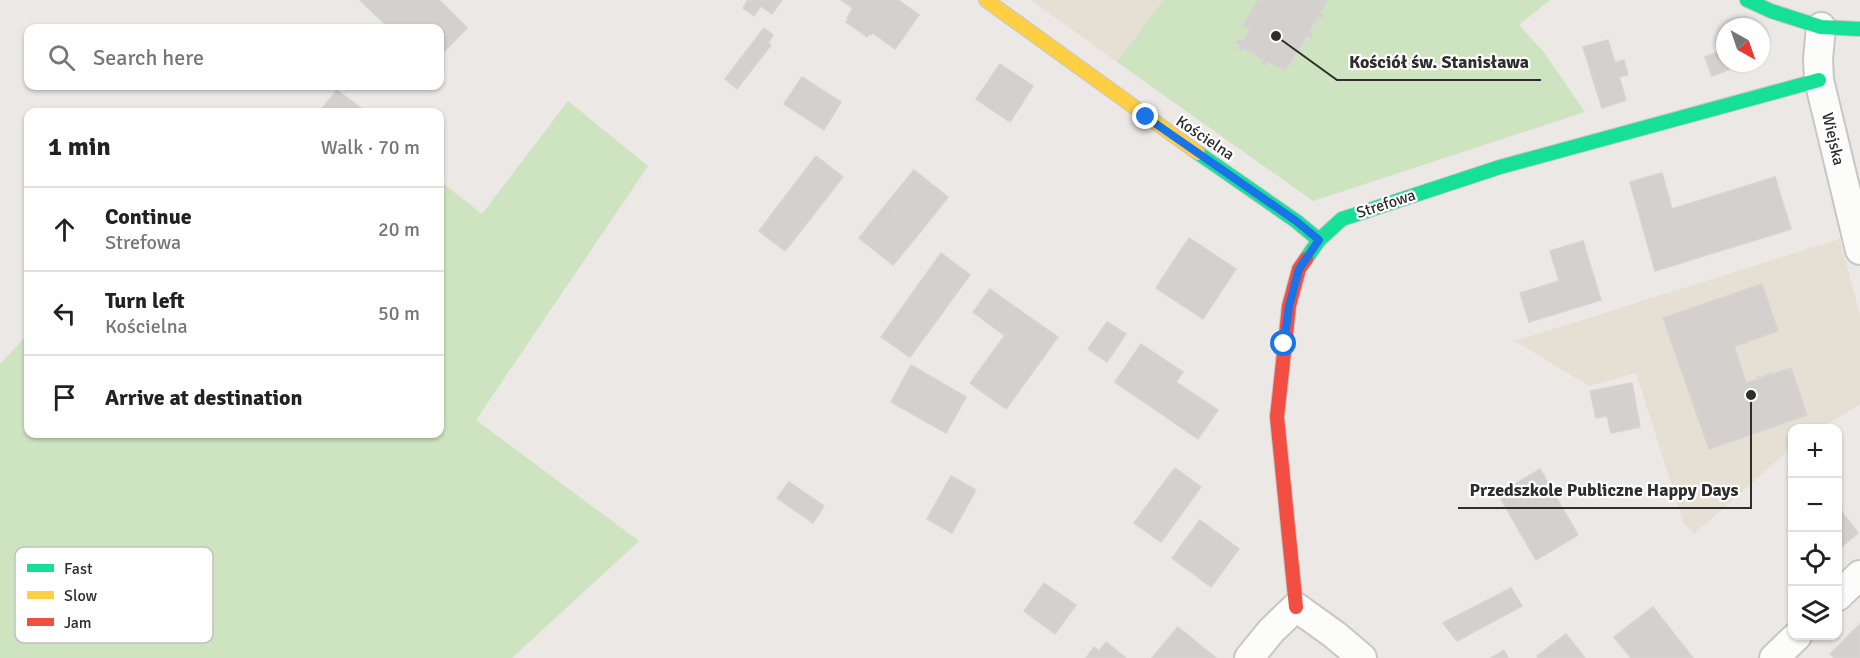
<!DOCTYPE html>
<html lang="en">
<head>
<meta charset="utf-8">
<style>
	:root { --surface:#fff; --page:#f2f2f2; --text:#222; --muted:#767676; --line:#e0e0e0 }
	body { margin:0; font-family:Signika,sans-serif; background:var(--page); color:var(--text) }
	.controls { position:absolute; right:18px; bottom:18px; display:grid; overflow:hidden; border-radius:12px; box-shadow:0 2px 4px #0004 }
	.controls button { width:54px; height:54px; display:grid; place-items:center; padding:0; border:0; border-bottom:2px solid var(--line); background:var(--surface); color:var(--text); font:30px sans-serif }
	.compass { position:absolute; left:1716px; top:18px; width:54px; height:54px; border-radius:50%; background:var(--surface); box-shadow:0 2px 4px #0004; rotate:140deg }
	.stop { position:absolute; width:18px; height:18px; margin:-14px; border:4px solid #1a73e8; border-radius:50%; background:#fff }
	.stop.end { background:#1a73e8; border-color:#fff; box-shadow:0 2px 6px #0008 }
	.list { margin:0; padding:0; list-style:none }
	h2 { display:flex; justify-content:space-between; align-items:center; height:78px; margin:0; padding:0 24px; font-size:26px }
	h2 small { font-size:20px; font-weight:400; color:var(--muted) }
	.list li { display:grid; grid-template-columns:39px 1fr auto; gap:18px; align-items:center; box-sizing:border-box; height:84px; padding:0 24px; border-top:2px solid var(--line) }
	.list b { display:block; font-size:22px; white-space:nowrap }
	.list p { margin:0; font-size:20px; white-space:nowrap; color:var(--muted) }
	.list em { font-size:20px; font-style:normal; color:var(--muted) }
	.icon { flex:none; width:33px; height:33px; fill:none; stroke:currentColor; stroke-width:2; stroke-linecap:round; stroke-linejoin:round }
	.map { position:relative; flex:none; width:1860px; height:658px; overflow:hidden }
	.search { position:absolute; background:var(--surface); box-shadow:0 2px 4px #0004; left:24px; top:24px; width:420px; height:66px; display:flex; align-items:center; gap:15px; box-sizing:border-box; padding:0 21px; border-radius:12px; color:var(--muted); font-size:22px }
	.panel { position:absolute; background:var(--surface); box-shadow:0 2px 4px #0004; left:24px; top:108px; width:420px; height:330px; border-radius:12px }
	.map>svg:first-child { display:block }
	.education { fill:#e5dfd4 }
	.green { fill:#cee4c0 }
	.building { fill:#d3d0ce; stroke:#d6d4d1; stroke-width:1.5 }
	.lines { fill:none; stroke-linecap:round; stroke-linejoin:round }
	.street-casing { stroke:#c8c6c7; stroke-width:32 }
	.fast-casing { stroke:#c8c6c7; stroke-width:16 }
	.slow-casing { stroke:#c8c6c7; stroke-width:16 }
	.jam-casing { stroke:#c8c6c7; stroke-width:16 }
	.street { stroke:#fcfcfb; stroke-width:28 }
	.fast { stroke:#16e098; stroke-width:14 }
	.slow { stroke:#ffcf43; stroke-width:14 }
	.jam { stroke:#f24e42; stroke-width:14 }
	.route { stroke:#1a73e8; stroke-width:8 }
	.labels { text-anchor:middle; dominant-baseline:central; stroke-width:4.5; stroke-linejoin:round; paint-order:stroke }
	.street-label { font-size:16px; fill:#2e2e2e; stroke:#fff }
	.key { fill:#fff; stroke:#c0c0c0; stroke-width:1.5 }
	.key-label { font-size:16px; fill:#2e2e2e }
	.leader { fill:none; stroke:#2e2e2e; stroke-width:2 }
	.callout-dot { fill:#2e2e2e; stroke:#fff; stroke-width:2 }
	.callout-label { font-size:18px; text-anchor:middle; font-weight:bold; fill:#2e2e2e; stroke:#fff; stroke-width:4.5; stroke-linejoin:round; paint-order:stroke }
</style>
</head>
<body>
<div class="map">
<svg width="1860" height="658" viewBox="0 0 1860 658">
	<rect width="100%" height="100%" fill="#ebe8e5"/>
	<g class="education">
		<path d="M1031,0H1163L1117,62Z"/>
		<path d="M1840,239L1860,316V404L1821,428H1792V447L1694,534L1684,524L1636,373L1589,386L1515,341Z"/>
	</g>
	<g class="green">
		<path d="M1163,0H1550L1519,25L1543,51L1585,112L1313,201L1117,62Z"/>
		<path d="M568,101L648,166L476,420L639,541L512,658H0V364L28,334V434H440V181L482,214Z"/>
	</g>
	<g class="building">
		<path d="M360,0H439L467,28L440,56V28H389Z"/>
		<path d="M748,0H782L772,14L761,6L754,16L743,8Z"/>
		<path d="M841,0H898L919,15L895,49L873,33L871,35L869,34L867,37L846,22L849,19L847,18L853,8Z"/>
		<path d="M1258,0H1328L1320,13L1324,15L1322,18L1318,16L1309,32L1313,34L1311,38L1307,35L1285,71L1268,61L1265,66L1261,63L1263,60L1243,47L1241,51L1238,49L1240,45L1236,43L1238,39L1242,42L1250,30L1243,25Z"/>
		<path d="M764,28L773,35L768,43L771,45L737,89L725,79Z"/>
		<path d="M1608,40L1615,63L1624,60L1628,75L1619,77L1626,100L1602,108L1583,47Z"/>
		<path d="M1723,50L1725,63H1728L1730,69L1712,76L1705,57Z"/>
		<path d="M1000,64L1033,86L1010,122L976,99Z"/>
		<path d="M802,77L841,102L824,130L784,104Z"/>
		<path d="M337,90L366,112H319Z"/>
		<path d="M816,156L843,177L785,251L759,231Z"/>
		<path d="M914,170L948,197L922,230L887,203Z"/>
		<path d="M1662,173L1672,209L1775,177L1791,229L1655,271L1630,182Z"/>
		<path d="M887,203L922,230L893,265L859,238Z"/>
		<path d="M1189,238L1236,269L1203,319L1156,288Z"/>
		<path d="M1583,241L1601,300L1529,322L1520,293L1559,281L1550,251Z"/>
		<path d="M941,253L970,275L910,357L881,337Z"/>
		<path d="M1762,284L1778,331L1757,338L1756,340V339L1748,341L1747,344V342L1734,346L1746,383L1759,379L1758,377L1761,378L1768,375L1770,373V375L1791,368L1807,415L1709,449L1663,318Z"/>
		<path d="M990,289L1022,312L1004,335L973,312Z"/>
		<path d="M1022,312L1058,337L1006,409L970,383Z"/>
		<path d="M1107,322L1126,334L1107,362L1088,349Z"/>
		<path d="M1141,344L1183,372L1176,382L1218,410L1198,439L1115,382Z"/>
		<path d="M911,365L966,397L946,433L891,402Z"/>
		<path d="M1632,383L1640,427L1611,433L1607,416L1596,418L1590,391Z"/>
		<path d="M1175,468L1201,487L1161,542L1134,523Z"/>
		<path d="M1540,469L1578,535L1536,560L1498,494Z"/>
		<path d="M951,476L976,490L952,533L927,519Z"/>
		<path d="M789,482L824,506L813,523L777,498Z"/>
		<path d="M1838,507L1858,533L1838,550Z"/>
		<path d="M1200,520L1239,549L1211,587L1172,558Z"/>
		<path d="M1044,583L1076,605L1055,634L1024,611Z"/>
		<path d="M1511,588L1522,606L1457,641L1443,623Z"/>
		<path d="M1653,607L1693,658H1631L1614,637Z"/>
		<path d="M1860,624V658H1835L1830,654Z"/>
		<path d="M1178,627L1216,658H1152Z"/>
		<path d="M1566,634L1585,658H1538L1537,656Z"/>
		<path d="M1106,642L1126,658H1086L1094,647L1099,651Z"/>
		<path d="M1504,650L1508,658H1491Z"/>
	</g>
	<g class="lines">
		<g class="street-casing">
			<g id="street">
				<path d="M1821,27L1818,59L1819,80L1860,250"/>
				<path d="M1838,596L1860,575"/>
				<path d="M1249,658L1271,631L1296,607L1335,635L1362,658"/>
				<path d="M1774,658L1797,636"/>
			</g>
		</g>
		<g class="fast-casing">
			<g id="fast">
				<path d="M1747,0L1771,11L1821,27L1860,29"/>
				<path d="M1198,153L1296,221L1319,240"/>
				<path d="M1306,259L1319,240L1342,219L1500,167L1819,80"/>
			</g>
		</g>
		<g class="slow-casing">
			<path id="slow" d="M986,0L1198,153"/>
		</g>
		<g class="jam-casing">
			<path id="jam" d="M1296,607L1277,417L1289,306L1299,269L1306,259"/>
		</g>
		<use href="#street" class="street"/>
		<use href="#fast" class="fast"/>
		<use href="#slow" class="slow"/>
		<use href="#jam" class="jam"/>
	</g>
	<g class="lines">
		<path class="route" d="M1146,117L1296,221L1319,240L1299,269L1289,306L1284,344"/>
	</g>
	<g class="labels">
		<g class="street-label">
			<text transform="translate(1205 138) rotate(34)">Kościelna</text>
			<text transform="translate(1833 139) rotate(77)">Wiejska</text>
			<text transform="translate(1386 204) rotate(-18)">Strefowa</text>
		</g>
	</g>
	<rect x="15" y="547" width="198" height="96" rx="9" class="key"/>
	<rect x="27" y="564" width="27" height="8" fill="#16e098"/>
	<rect x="27" y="591" width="27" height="8" fill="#ffcf43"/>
	<rect x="27" y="618" width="27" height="8" fill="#f24e42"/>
	<g class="key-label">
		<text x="64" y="574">Fast</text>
		<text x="64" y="601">Slow</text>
		<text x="64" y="628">Jam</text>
	</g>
	<path class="leader" d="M1276 36L1337 80H1541M1751 395L1751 508H1458"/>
	<g class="callout-dot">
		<circle cx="1276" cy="36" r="6"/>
		<circle cx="1751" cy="395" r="6"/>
	</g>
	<g class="callout-label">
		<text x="1439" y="68">Kościół św. Stanisława</text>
		<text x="1604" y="496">Przedszkole Publiczne Happy Days</text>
	</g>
</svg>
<div class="controls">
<button>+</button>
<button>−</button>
<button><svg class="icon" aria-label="locate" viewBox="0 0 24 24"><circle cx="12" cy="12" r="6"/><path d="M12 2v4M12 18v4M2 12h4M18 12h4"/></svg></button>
<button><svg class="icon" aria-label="layers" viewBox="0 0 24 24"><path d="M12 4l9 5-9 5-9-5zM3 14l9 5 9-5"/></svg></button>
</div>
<svg class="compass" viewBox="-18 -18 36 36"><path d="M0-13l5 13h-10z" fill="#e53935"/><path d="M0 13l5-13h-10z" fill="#767676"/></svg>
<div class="stop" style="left:1284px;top:344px"></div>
<div class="stop end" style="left:1146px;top:117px"></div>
<div class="search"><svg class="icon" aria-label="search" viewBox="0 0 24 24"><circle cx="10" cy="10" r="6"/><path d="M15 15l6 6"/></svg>Search here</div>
<section class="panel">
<h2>1 min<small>Walk · 70 m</small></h2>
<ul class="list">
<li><svg class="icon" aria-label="ahead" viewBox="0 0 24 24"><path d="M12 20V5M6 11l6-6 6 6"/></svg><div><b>Continue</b><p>Strefowa</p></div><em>20 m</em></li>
<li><svg class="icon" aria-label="left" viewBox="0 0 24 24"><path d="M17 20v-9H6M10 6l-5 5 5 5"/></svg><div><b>Turn left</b><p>Kościelna</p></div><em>50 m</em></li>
<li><svg class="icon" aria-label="arrive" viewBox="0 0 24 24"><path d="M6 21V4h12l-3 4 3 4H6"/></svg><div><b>Arrive at destination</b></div></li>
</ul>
</section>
</div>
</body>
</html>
